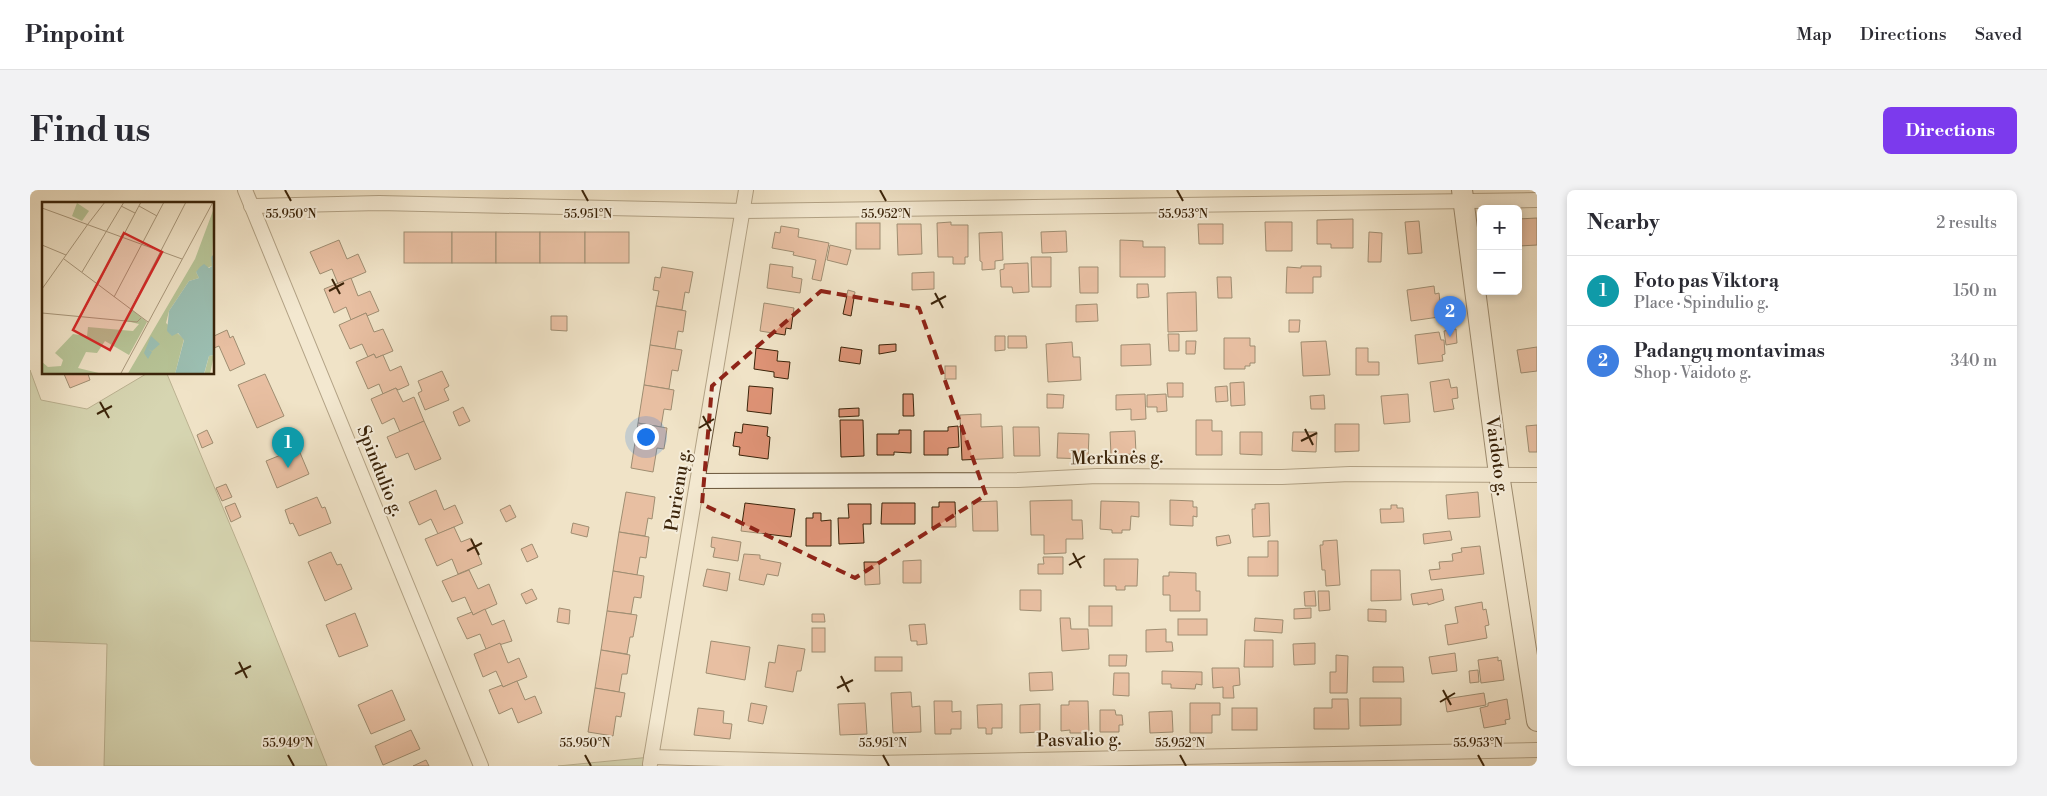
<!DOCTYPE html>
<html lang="en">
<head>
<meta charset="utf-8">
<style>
	:root { --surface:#fff; --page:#f2f2f3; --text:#2b2b33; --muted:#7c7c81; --line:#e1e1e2; --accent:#7c3aed }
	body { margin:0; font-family:"Libre Bodoni",serif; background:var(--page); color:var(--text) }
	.controls { position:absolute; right:15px; top:15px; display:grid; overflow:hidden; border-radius:8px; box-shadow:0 2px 8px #0003 }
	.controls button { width:45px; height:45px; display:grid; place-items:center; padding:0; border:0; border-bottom:1px solid var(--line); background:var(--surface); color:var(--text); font:25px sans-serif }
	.you { position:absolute; left:615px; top:246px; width:18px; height:18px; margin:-12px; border:4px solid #fff; border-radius:50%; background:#1a73e8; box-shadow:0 0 0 8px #1a73e833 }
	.badge { display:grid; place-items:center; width:32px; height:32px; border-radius:50%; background:var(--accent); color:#fff; font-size:16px; font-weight:700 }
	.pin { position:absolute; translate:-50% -41px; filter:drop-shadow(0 1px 2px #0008) }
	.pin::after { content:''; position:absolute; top:26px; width:18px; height:15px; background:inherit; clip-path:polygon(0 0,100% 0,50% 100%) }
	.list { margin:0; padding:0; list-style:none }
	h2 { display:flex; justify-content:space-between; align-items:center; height:65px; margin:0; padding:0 20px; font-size:21px }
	h2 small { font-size:16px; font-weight:400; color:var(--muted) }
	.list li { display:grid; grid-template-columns:32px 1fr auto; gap:15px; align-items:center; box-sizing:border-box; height:70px; padding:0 20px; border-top:1px solid var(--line) }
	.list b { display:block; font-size:19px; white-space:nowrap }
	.list p { margin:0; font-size:16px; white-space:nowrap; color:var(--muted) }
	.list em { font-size:16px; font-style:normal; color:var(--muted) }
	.map { position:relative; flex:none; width:1507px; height:576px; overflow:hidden; border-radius:8px }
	header { display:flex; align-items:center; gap:30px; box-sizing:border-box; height:70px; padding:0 25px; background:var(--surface); border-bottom:1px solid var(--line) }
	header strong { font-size:24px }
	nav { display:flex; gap:28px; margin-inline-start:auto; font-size:18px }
	.intro { display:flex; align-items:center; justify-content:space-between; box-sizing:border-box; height:120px; padding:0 30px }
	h1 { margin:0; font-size:35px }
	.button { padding:12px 22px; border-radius:8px; background:var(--accent); color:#fff; font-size:18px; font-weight:700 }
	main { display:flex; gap:30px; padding:0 30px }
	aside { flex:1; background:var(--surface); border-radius:8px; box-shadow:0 2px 8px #0003 }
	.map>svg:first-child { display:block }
	.green { fill:#b7c497; stroke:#797450 }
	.building { fill:#de9376; stroke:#3b240a }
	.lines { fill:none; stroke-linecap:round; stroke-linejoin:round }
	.street-casing { stroke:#685439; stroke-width:16 }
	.secondary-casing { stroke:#3b240a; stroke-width:22 }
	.street { stroke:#f5eddb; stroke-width:14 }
	.secondary { stroke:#f5eddb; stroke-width:20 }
	.marked { fill:none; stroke:#8f2418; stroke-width:4; stroke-dasharray:10 6; stroke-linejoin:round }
	.ticks { fill:none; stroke:#3b240a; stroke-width:2 }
	.labels { text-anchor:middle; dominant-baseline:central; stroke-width:4; stroke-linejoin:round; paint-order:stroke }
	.street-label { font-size:18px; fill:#3b240a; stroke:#f5eddb }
	.inset-road { fill:none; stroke:#a8977b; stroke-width:1 }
	.view { fill:#d62828; fill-opacity:0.15; stroke:#d62828; stroke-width:2.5 }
	.inset-edge { fill:none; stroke:#3b240a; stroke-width:2.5 }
	.ticks-label { font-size:12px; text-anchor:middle; fill:#3b240a; stroke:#f5eddb; stroke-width:4; stroke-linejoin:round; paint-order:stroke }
</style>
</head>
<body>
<header>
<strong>Pinpoint</strong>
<nav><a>Map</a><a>Directions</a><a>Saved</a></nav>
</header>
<div class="intro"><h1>Find us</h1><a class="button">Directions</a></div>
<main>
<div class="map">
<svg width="1507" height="576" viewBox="0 0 1507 576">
	<rect width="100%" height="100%" fill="#f0e3c7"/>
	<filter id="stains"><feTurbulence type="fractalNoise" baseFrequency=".004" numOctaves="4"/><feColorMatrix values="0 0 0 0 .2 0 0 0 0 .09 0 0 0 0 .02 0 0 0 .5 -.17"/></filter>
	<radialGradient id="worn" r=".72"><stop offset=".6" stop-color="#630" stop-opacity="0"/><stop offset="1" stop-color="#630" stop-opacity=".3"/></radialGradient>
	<g class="green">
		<path d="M0,180L11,210L57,219L116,184H137L219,380L297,576H74L77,454L0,451Z"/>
		<path d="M621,567L620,576H528Z"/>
	</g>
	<g class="building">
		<path d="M1507,28V55L1489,56L1488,29Z"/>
		<path d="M1323,29V58H1301V54H1287V30Z"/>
		<path d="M1389,31L1392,63L1378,64L1375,32Z"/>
		<path d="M921,32V35H938V67H935V74H923V67H908L907,33Z"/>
		<path d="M1235,32H1262V61H1236Z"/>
		<rect x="826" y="33" width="24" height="26"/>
		<path d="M867,34H891L892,64L868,65Z"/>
		<path d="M1168,34H1193V54H1169Z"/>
		<path d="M751,36L769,39L768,47L799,53L791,91L782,89L786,70L763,65L764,62L742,58L745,42L750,43Z"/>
		<path d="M1036,41L1037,62L1012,63L1011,42Z"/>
		<rect x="374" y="42" width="48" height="31"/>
		<rect x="422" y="42" width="44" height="31"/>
		<rect x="466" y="42" width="44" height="31"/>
		<rect x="510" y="42" width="45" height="31"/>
		<rect x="555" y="42" width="44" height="31"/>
		<path d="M972,42L973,70L965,71V79L952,80V72L950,71L949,43Z"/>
		<path d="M1339,42L1352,43L1351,72H1338Z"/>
		<path d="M309,50L317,69L328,64L336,82L308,94L302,79L290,84L280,62Z"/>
		<path d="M1090,50L1113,51V57H1135V87H1090Z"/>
		<path d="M800,55L821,60L817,75L797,70Z"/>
		<path d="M1001,67H1021V97H1002Z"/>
		<path d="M998,73L999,102L983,103L982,97H971L970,80L974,79V74Z"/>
		<path d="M740,74L763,77L762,87L772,89L770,103L737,98Z"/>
		<path d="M1271,76H1291V87H1283V103H1256L1257,77L1271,78Z"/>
		<path d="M632,77L663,82L659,103L655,102L652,120L626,116L629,101L623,100L625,87L630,88Z"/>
		<path d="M1049,77H1068V103H1050Z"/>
		<path d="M904,82V99L882,100V83Z"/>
		<path d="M1187,87H1201L1202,108H1188Z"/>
		<path d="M321,88L328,106L340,101L349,121L337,126L336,123L321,130L316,117L304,123L294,99Z"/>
		<path d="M1107,94H1118L1119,107L1107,108Z"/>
		<path d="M1404,96L1405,104L1409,103L1411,121H1408L1409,127L1381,131L1377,100Z"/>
		<path d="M818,100L825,102L821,126L813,124Z"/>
		<path d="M1166,102L1167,141L1138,142L1137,103Z"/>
		<path d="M734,113L764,118L761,139L756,138L755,145L730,141Z"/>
		<path d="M1067,114L1068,131L1046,132V115Z"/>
		<path d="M626,116L656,121L653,142L648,141L645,159L620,155Z"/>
		<path d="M336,123L344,142L353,139L363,161L346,168L344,164L338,167L332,154L320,159L309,135Z"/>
		<path d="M521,126H537V141L521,140Z"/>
		<path d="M1259,130H1270L1269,142H1259Z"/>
		<path d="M1426,139L1427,153L1416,155L1414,141Z"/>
		<path d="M197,140L200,148L203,146L215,174L200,181L189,156L184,158V146Z"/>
		<path d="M1409,142L1411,150H1414L1415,164L1412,165L1413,171L1388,174L1385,145Z"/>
		<path d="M1138,144H1149V161H1139Z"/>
		<path d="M965,146H975V160L965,161Z"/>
		<path d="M978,146H996L997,158H978Z"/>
		<path d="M1194,148H1220V156H1225V173H1220V176H1215V179H1194Z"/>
		<path d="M1156,151H1166L1165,164H1156Z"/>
		<path d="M1296,151L1300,185L1273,186L1271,152Z"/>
		<path d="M1042,152L1043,167H1050L1051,190L1018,192L1016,154Z"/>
		<path d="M866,154V161L849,164V155Z"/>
		<path d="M1120,154L1121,175L1091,176V155Z"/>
		<path d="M620,155L652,160L648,181L642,180L639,199L614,195Z"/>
		<path d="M811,157L832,160L830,174L809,171Z"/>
		<path d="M1507,157V181L1491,183L1487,160Z"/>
		<path d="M726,158L748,161L747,171L760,172L758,189L744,187V182L724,179Z"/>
		<path d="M1326,158H1338V172H1349V185H1326Z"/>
		<path d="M344,164L346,168L353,165L360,181L371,176L379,195L368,200L366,198L353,204L349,194L338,199L326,172Z"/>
		<rect x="915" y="176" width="11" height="13"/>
		<path d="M412,181L419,196L414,199L419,210L395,220L388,203L392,201L388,191Z"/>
		<path d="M34,184H58L60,190L40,198Z"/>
		<path d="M235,184L254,226L227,238L208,195Z"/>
		<path d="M1419,189L1421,198L1427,197L1428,208L1422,209L1424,219L1404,222L1400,192Z"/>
		<path d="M1214,192L1215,215L1201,216L1200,193Z"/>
		<path d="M1137,193H1153V207H1138Z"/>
		<path d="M614,195L644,200L641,220L634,219L631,237L608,233Z"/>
		<path d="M719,196L743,198L741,224L717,221Z"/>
		<path d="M1197,196L1198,211L1186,212L1185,197Z"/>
		<path d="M366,198L373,212L384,207L394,231L370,242L364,228L352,234L341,209Z"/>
		<path d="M873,204H883L884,226H873Z"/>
		<path d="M1017,204L1034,205L1033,218H1017Z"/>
		<path d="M1115,204L1116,229L1101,230V219L1086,220V205Z"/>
		<path d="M1136,204L1137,221L1127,222V217H1117V205Z"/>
		<path d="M1378,204L1380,232L1354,234L1351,206Z"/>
		<path d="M1294,205L1295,219H1281L1280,206Z"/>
		<path d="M433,217L440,231L429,236L423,222Z"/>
		<path d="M829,218V226L809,227V219Z"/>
		<path d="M951,224V237L972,236L973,268L932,270L930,225Z"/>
		<path d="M810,230H833L834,266L811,267Z"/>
		<path d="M1166,230H1182V241H1192V265H1166Z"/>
		<path d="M394,231L411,269L385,280L378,263L366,268L357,247Z"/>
		<path d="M608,233L637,238L634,259L627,258L623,282L601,278Z"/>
		<path d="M713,234L738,237L737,246L740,247L738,269L709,265L710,257L703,256L705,242L712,243Z"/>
		<path d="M1305,234H1329V261L1305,262Z"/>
		<path d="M1507,235V262H1499L1496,236Z"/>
		<path d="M928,236L929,257L918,258V265H894V241H918V237Z"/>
		<path d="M983,237H1009L1010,266H984Z"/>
		<path d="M177,240L183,253L172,258L167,245Z"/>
		<path d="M869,240H881V263L864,262V265H847V244H869Z"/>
		<path d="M1105,241L1106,264L1081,265L1080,242Z"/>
		<path d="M1210,242H1232V265L1210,264Z"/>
		<path d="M1263,242H1287L1286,262L1262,261Z"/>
		<path d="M1028,243L1059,244L1058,269L1027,268Z"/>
		<path d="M268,258L279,284L247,298L236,271Z"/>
		<path d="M196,294L202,307L192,311L186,298Z"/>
		<path d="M406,300L414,320L425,315L433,333L408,344L401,329L389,335L379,312Z"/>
		<path d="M596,302L625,307L622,329L618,328L615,346L589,342Z"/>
		<path d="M1448,302L1450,327L1418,329L1416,305Z"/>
		<path d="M287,307L292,318L295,317L301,333L269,346L263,333L260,334L255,320Z"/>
		<path d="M1042,310V330H1052L1053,349H1036V363L1014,364V345H1001L1000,311Z"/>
		<path d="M1140,310L1163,311V317H1167V327L1163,326V336L1140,335Z"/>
		<path d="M967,311L968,341H943L942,312Z"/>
		<path d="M1071,311L1109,312V327L1101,326L1100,340H1092V343H1082V340L1070,339Z"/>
		<path d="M909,312H925L926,337H902V317H909Z"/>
		<path d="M205,313L211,327L201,332L195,317Z"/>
		<path d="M715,313L765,319L761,347L711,341Z"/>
		<path d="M852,313H885V334H851Z"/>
		<path d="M1239,313L1240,346L1223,347L1222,319H1225V314Z"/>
		<path d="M818,314H841V334H833L834,353L809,354L808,328H819Z"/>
		<path d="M480,315L486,327L476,332L470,320Z"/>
		<path d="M1361,315H1367V318H1373L1374,332L1351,333L1350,319H1361Z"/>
		<path d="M783,323H791V331L801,330V356H776V328H783Z"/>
		<path d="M543,333L559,337L557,347L541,343Z"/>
		<path d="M424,337L431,352L441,348L452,374L428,384L422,369L407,376L395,349Z"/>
		<path d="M1420,341L1422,350L1394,354L1393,344Z"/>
		<path d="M589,342L619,347L616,368L610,367L607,385L583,381Z"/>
		<path d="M1199,345L1201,353L1187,356L1186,347Z"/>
		<path d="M682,347L711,352L708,371L683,367L685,358L681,357Z"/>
		<path d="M1307,350L1310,395L1296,396L1295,380H1292L1290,355H1293V351Z"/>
		<path d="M1238,351H1248V386H1218V367H1238Z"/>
		<path d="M502,354L508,367L497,372L491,359Z"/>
		<path d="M1450,356L1454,384L1401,390L1399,380L1410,379L1409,372L1423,371L1422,364L1432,362L1431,358Z"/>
		<path d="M301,362L307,375L311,374L322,399L295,411L278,372Z"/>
		<path d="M714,364L730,365V369L751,373L748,386L737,384L734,395L709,390Z"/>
		<path d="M1013,367H1033V384H1008V374H1014Z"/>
		<path d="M1074,369H1108L1107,396H1095V400H1086V396H1074Z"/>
		<path d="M891,370V393H873V371Z"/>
		<path d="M834,372H849L850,394L835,395Z"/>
		<path d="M677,379L700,383L697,401L673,396Z"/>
		<path d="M439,380L448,399L459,394L467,414L443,425L435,407L422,412L412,391Z"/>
		<path d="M1341,380H1370L1371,410L1341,411Z"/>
		<path d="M583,381L614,386L611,408L604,407L601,424L577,421Z"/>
		<path d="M1139,382L1166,383V401H1170V421H1140V405H1133V386H1139Z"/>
		<path d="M502,399L507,409L496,414L491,404Z"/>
		<path d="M1412,399L1414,410L1398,415V413L1383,415L1381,404Z"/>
		<path d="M990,400H1011V421L990,420Z"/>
		<path d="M1285,401L1286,416H1275L1274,402Z"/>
		<path d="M1288,401H1299L1300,420L1289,421Z"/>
		<path d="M1452,412L1453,420L1456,419L1459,435L1455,436L1457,448L1418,455L1415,435L1428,433L1425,417Z"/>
		<rect x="1059" y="416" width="23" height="20"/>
		<path d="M529,418L540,420L539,434L527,432Z"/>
		<path d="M1281,418V428L1264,429V419Z"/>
		<path d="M455,419L462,435L474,430L482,451L456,459L450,444L437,449L427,428L442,422L443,425Z"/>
		<path d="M1338,419L1356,420V432L1338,431Z"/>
		<path d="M577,421L607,425L603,447H600L597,464L571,460Z"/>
		<path d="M325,423L338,456L309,467L296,435Z"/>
		<path d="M782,424H794L795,432H782Z"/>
		<path d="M1030,428H1040L1041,439H1058L1059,459L1032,461Z"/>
		<path d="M1225,428L1253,430L1252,443L1224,441Z"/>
		<rect x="1148" y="429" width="29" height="16"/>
		<path d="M895,434L897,454L887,455V451H881L879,435Z"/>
		<rect x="782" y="438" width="13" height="24"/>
		<path d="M1136,439V452H1142L1143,461L1116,462V440Z"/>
		<path d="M1215,450H1243V477H1214Z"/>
		<path d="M681,451L720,457L715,490L676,483Z"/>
		<path d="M470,453L478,473L489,468L497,487L473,497L466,481L453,487L444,464Z"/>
		<path d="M1285,453V474L1264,475L1263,454Z"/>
		<path d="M748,455L775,459L771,481H767L763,502L735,497L739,472L745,473Z"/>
		<path d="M571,460L600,465L597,484H592L589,502L565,498Z"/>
		<path d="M1425,463L1427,481L1402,484L1399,467Z"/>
		<path d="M1079,465H1097L1096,476H1079Z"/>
		<path d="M1306,465L1318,466L1317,503H1300V482H1306Z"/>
		<rect x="845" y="467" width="27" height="14"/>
		<path d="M1468,467V471L1471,470L1474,490L1451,493L1448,470Z"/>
		<path d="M1343,477H1373L1374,492H1343Z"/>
		<path d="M1182,478H1209L1210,495L1203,496L1204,508H1193V497L1183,498Z"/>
		<path d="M1448,480L1449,492L1440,493L1439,481Z"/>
		<path d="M1132,481L1172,482V495L1166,494L1165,499L1141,498V494H1132Z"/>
		<path d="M1022,482L1023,500L1000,501L999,483Z"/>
		<path d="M1084,483H1099V506L1083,505Z"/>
		<path d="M487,491L495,510L505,506L512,523L488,533L482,518L469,524L459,500L472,495L473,497Z"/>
		<path d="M565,498L595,503L591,527L586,526L583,546L558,542Z"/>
		<path d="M362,500L375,530L341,544L328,515Z"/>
		<path d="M881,502L882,517L890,516L891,542L863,543L861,503Z"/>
		<path d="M1454,503L1456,515L1417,522L1415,509Z"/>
		<path d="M1330,508H1371V535L1330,536Z"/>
		<path d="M1302,509H1318L1319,539H1284V518H1302Z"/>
		<path d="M1477,509L1480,529L1475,530L1476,534L1454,538L1450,518L1458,516V513Z"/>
		<path d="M904,511H922V522L931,521V539H921V544H905Z"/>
		<path d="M1039,511H1058L1059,543H1040V540L1031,541V515H1039Z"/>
		<path d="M721,513L737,516L733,534L718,531Z"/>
		<path d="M835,513L837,544L810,545L808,514Z"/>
		<path d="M1160,513H1190V525H1182V543H1160Z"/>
		<path d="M972,514V538H962V544H956V538H948L947,515Z"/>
		<path d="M1010,514V542L990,543V515Z"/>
		<path d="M668,518L694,521L693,533L702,534L700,549L664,545Z"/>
		<rect x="1202" y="518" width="25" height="22"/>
		<path d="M1070,520H1085L1086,525H1092L1093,535H1089V542H1070Z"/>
		<path d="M1142,521L1143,542L1120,543L1119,522Z"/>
		<path d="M381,540L390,559L353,575L345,556Z"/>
		<path d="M396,570L399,576H383Z"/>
	</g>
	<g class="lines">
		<g class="street-casing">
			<g id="street">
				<path d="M215,0L451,576"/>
				<path d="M221,16L349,13L713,21L1507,10"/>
				<path d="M668,291L988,290L1067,286L1252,287L1320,284L1507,285"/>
				<path d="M621,567L844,573L1507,560"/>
				<path d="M620,574L716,0"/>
			</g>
		</g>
		<g class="secondary-casing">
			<path id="secondary" d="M1432,0L1469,284L1507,531"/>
		</g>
		<use href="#street" class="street"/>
		<use href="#secondary" class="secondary"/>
	</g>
	<path d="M0 0H1507V576H0ZM791,101L889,118L956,305L825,388L672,314L682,196Z" fill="#f0e3c7" fill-opacity=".55" fill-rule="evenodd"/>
	<path class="marked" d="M791,101L889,118L956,305L825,388L672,314L682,196Z"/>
	<path class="ticks" d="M255,0L261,11M552,0L558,11M850,0L856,11M1147,0L1153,11M302,89L310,104M299,101L314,93M905,103L913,118M901,114L916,106M70,212L79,228M67,224L82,216M673,226L681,241M669,238L684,229M1275,239L1283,255M1271,251L1287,243M441,349L449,365M437,361L452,353M1043,363L1051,378M1039,375L1055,366M209,472L217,488M205,484L221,476M811,486L819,502M807,498L823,490M1413,500L1421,515M1410,512L1425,503M258,565L264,576M555,565L561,576M853,565L859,576M1150,565L1156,576M1448,565L1454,576"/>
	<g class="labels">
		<g class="street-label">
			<text transform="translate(1467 266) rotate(82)">Vaidoto g.</text>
			<text transform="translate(1087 268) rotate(-1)">Merkinės g.</text>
			<text transform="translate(350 281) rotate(68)">Spindulio g.</text>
			<text transform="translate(648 300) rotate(-81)">Purienų g.</text>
			<text transform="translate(1049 550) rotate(-1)">Pasvalio g.</text>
		</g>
	</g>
	<g transform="translate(12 12)">
		<rect width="172" height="172" fill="#f0e3c7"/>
		<path d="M35,1L47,9L40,19L30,14ZM172,6L170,64L154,70L157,76L147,79L127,109L124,121L142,137L133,172L85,173L153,57ZM89,107L105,120L87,153L63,139L55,151L44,150L36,166L61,172H0V160L6,165L19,164L21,158L13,151L31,132L45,134L46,125L91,129L97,122L84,119ZM172,153L168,172L162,173L167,154Z" fill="#b7c497"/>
		<path d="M172,52V153L167,154L162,172H133L142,138L136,131L130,134L125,129L127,109L147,79L157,76L154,70L158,65L162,62L167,66L170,64L169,55ZM109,134L118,142L110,149L106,147L110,150L106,157L102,151Z" fill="#9bbeb1"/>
		<path class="inset-road" d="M79,4L93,11M97,4L115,14M0,6L140,57M46,22L63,0M0,43L24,53M22,57L106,120M40,70L82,0M0,87L46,22M72,95L122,0M89,107L144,0M0,111L95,120L99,116M39,114L99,0M78,173L171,0"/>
		<path class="view" d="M82,31L120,50L68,148L31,128Z"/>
		<rect width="172" height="172" class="inset-edge"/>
	</g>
	<g class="ticks-label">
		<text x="261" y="28">55.950°N</text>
		<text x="558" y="28">55.951°N</text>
		<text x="856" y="28">55.952°N</text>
		<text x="1153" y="28">55.953°N</text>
		<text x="258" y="557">55.949°N</text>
		<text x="555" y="557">55.950°N</text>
		<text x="853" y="557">55.951°N</text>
		<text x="1150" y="557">55.952°N</text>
		<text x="1448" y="557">55.953°N</text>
	</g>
	<rect width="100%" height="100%" filter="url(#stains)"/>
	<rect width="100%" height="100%" fill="url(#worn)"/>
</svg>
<div class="controls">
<button>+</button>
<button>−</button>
</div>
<div class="you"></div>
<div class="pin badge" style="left:258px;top:278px;background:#0f9aa8">1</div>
<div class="pin badge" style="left:1420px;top:147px;background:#3f7fe0">2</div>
</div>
<aside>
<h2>Nearby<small>2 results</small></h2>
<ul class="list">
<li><span class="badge" style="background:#0f9aa8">1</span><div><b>Foto pas Viktorą</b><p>Place · Spindulio g.</p></div><em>150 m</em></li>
<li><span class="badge" style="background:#3f7fe0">2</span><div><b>Padangų montavimas</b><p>Shop · Vaidoto g.</p></div><em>340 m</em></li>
</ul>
</aside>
</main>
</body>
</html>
